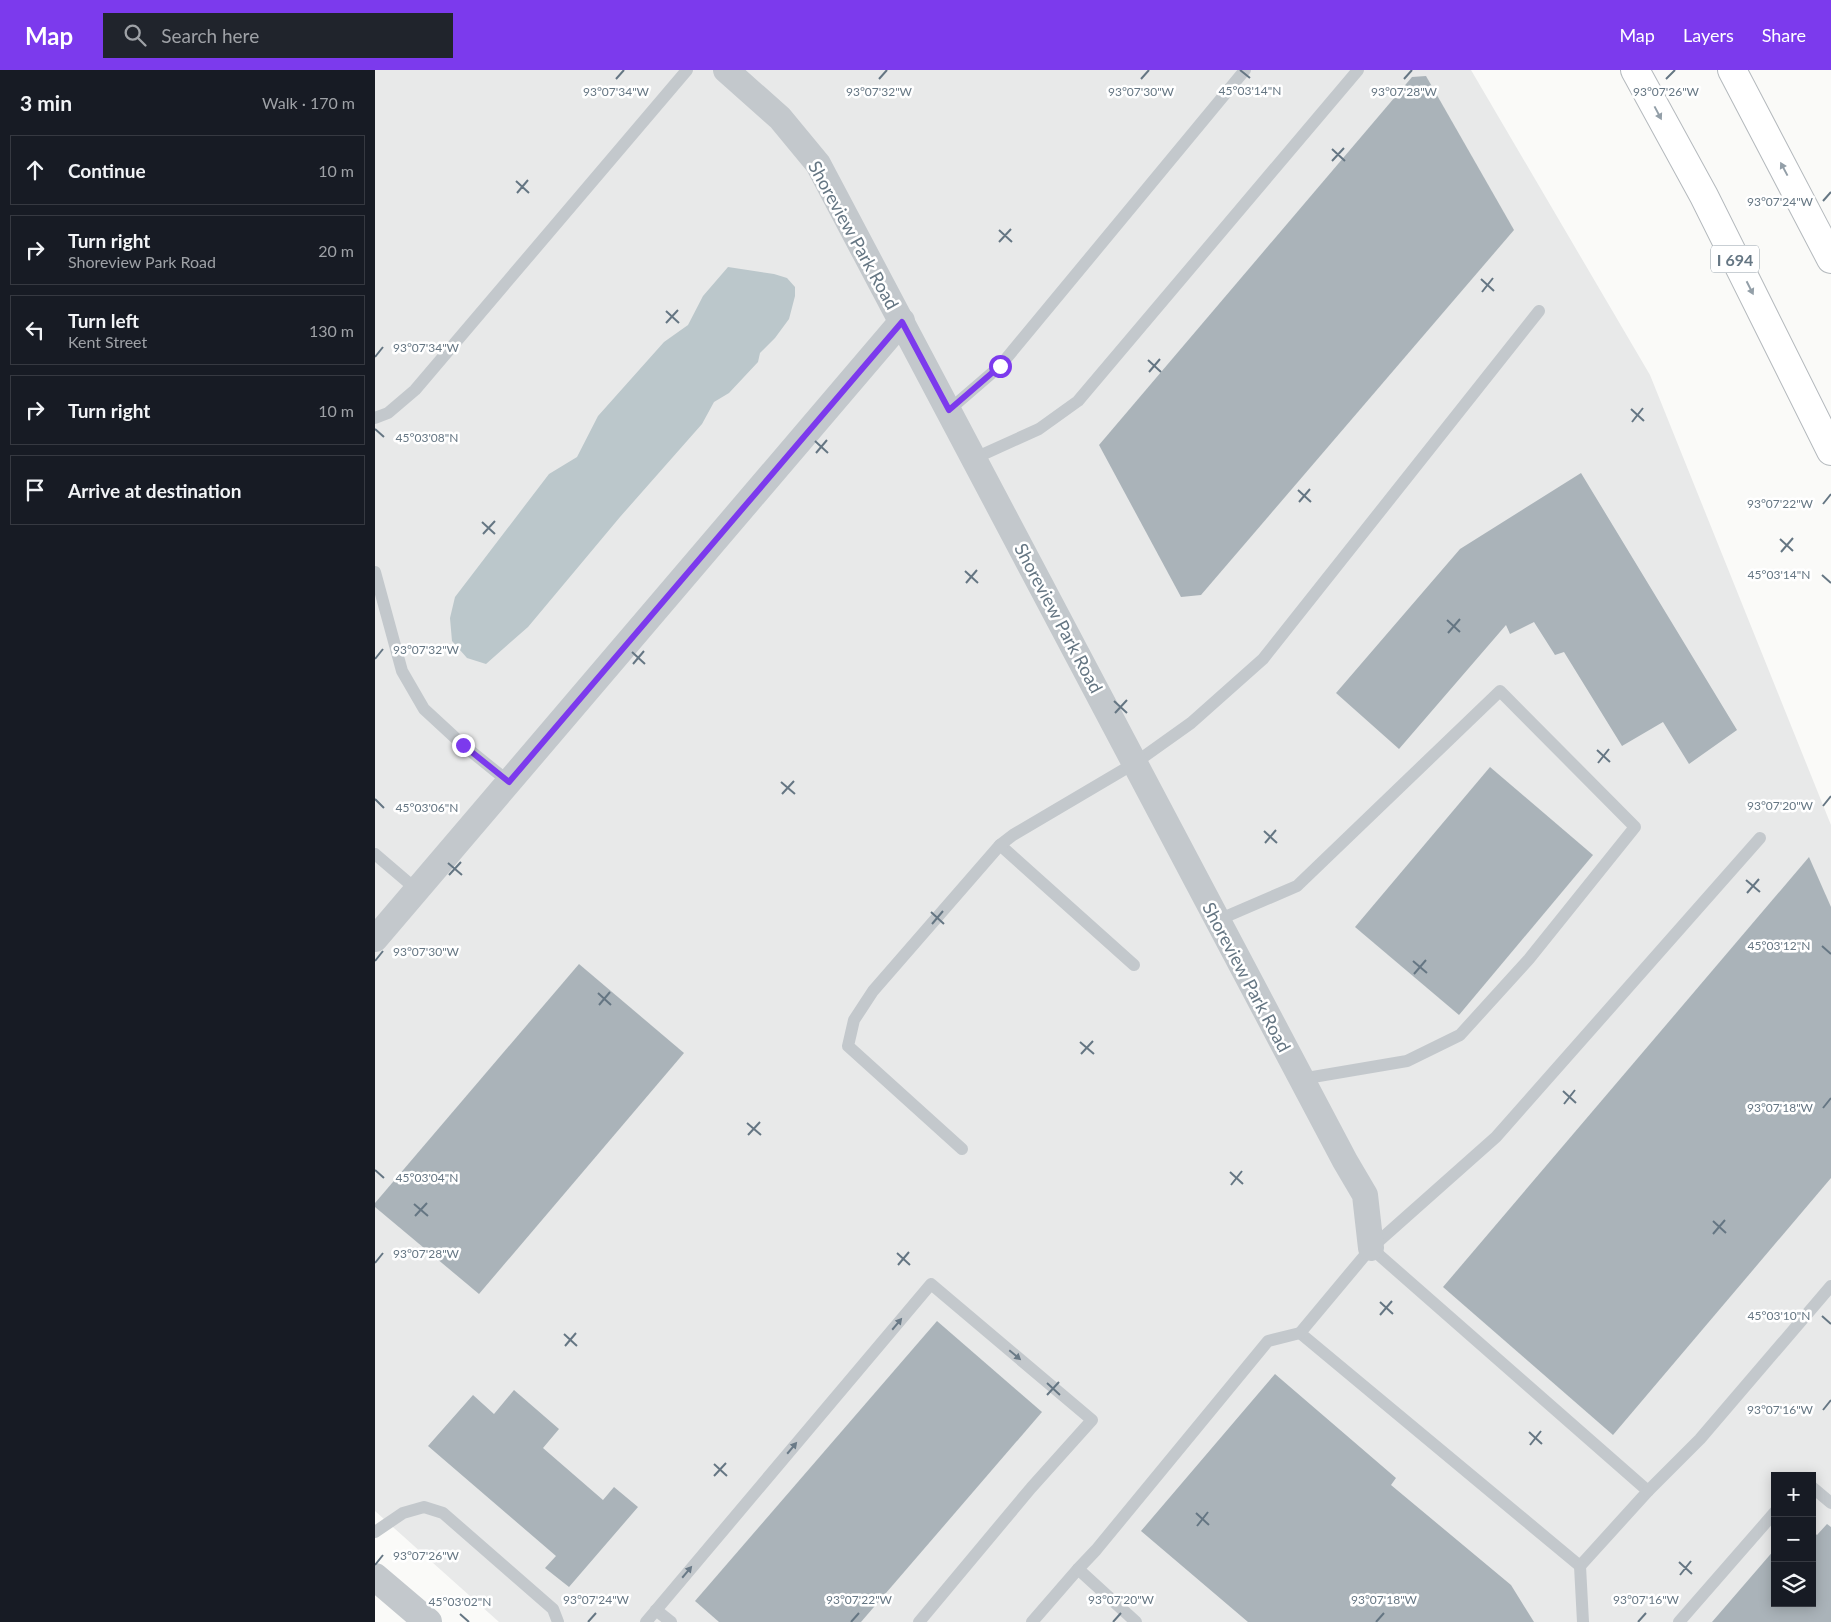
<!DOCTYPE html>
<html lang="en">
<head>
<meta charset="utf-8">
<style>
	:root { --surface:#171b24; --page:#20242c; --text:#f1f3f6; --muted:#9ea1a6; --line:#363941; --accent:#7c3aed }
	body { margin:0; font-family:Lato,sans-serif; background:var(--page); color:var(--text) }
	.controls { position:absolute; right:15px; bottom:15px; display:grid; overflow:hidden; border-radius:0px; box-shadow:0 2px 12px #0003 }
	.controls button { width:45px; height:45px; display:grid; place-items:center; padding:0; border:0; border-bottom:1px solid var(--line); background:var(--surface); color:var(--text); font:25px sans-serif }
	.stop { position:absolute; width:15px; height:15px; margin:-11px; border:4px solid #7c3aed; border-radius:50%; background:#fff }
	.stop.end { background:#7c3aed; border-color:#fff; box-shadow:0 1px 5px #0008 }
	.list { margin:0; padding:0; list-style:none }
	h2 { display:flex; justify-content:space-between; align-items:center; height:65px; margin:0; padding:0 20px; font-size:21px }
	h2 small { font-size:16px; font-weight:400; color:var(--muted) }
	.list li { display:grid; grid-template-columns:32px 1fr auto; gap:15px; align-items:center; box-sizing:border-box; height:70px; margin:0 10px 10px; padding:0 10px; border:1px solid var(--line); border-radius:0px }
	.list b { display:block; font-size:19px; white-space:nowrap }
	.list p { margin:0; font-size:16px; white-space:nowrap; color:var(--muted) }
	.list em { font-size:16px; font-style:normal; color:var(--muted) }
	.icon { flex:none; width:28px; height:28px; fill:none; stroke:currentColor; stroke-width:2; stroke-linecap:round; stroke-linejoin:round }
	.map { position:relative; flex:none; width:1456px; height:1552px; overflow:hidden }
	header { display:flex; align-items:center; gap:30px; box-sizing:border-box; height:70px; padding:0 25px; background:var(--accent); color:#fff }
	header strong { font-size:24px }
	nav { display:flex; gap:28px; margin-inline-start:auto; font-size:18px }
	.search { width:350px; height:45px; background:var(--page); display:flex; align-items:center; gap:12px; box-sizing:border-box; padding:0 18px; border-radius:0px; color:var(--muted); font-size:19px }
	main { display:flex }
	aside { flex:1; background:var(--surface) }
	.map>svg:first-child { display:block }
	.built { fill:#e8e9e9; fill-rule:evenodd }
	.water { fill:#bbc7cb }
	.building { fill:#aab3b9 }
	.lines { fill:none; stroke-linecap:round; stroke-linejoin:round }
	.motorway-casing { stroke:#b4b9bd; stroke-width:30 }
	.service { stroke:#c3c8cc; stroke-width:12 }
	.minor { stroke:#c3c8cc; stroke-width:26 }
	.tertiary { stroke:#c3c8cc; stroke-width:28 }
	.motorway { stroke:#fff; stroke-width:28 }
	.oneway { fill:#939fa8 }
	.oneway2 { fill:#6a7a87 }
	.route { stroke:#7c3aed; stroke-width:6 }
	.ticks { fill:none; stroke:#657683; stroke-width:2 }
	.labels { text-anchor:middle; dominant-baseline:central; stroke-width:5; stroke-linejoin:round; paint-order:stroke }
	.shield { fill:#fff; stroke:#939fa8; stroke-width:1 }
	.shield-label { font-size:16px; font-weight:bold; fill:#657683 }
	.street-label { font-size:18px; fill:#657683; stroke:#fff }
	.ticks-label { font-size:12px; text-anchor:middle; fill:#657683; stroke:#fff; stroke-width:5; stroke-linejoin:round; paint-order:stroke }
</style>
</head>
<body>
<header>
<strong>Map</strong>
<div class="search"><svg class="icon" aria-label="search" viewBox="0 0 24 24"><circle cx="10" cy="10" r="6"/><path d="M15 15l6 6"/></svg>Search here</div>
<nav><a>Map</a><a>Layers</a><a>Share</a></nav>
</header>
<main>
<aside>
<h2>3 min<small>Walk · 170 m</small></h2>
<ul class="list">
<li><svg class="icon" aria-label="ahead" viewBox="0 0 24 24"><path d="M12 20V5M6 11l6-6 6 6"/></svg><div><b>Continue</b></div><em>10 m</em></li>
<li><svg class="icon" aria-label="right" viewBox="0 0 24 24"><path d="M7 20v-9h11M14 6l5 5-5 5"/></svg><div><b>Turn right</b><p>Shoreview Park Road</p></div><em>20 m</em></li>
<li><svg class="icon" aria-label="left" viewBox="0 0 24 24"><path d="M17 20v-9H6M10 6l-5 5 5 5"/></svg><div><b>Turn left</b><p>Kent Street</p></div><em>130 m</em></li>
<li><svg class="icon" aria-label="right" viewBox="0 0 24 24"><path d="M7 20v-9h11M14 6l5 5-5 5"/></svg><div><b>Turn right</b></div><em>10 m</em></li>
<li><svg class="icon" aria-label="arrive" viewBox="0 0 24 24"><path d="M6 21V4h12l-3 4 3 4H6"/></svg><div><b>Arrive at destination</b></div></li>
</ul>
</aside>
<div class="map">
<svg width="1456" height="1552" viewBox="0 0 1456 1552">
	<rect width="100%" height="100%" fill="#fafaf8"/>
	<path class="built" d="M0,0H1096L1275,305L1456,755V1552H124L0,1441ZM1400,1406H1437V1533H1400Z"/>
	<path class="water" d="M353,197L399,204L412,208L420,217V226L414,249L400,268L385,283L383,292L354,323L339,332L327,354L245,447L153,557L111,594L92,588L77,571L75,548L80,527L174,404L202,387L223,346L289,272L313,255L328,226Z"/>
	<g class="building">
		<path d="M1051,6L1139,160L826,525L806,527L724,375L1037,7Z"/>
		<path d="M1206,403L1362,660L1314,694L1288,652L1247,676L1189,582L1180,585L1159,552L1135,564L1131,555L1024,679L961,623L1085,479Z"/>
		<path d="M1115,697L1218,785L1084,945L980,857Z"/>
		<path d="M1434,787L1456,837V1108L1238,1365L1068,1217Z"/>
		<path d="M204,894L309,983L104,1224L0,1137V1133Z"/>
		<path d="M562,1251L667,1342L486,1552H344L320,1531Z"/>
		<path d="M900,1304L1021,1408L1016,1415L1136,1515L1159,1552H873L766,1461Z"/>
		<path d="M139,1320L184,1359L168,1378L228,1430L239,1417L263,1437L194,1517L170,1498L181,1486L53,1376L98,1325L119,1344Z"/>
		<path d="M1452,1454L1456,1457V1552H1337L1400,1479V1533H1437V1461L1442,1465Z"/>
	</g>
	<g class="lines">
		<g class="motorway-casing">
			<g id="motorway">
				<path d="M1260,0L1329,126L1456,381"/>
				<path d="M1357,0L1456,189"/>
			</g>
		</g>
		<g class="service">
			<path d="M574,340L625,296L870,0"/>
			<path d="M0,348L13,343L40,320L312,0"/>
			<path d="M600,388L664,359L703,331L983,0"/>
			<path d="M0,502L27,601L49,639L88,675L134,712"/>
			<path d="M625,775L759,895"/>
			<path d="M0,784L42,820"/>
			<path d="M843,850L922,816L1125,621L1260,757L1154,889L1085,965L1032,991L926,1009"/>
			<path d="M587,1079L473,976L479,950L498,921L625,775L638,765L760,693L816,653L888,589L1164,241"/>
			<path d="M996,1178L1273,1421L1205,1496L925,1263L996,1178L1121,1067L1385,768"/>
			<path d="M1437,1417L1456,1433"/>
			<path d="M1273,1421L1325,1369L1456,1216"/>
			<path d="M0,1462L28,1443L49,1437L68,1443L178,1539L183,1552"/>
			<path d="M1205,1496L1208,1552"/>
			<path d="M281,1540L296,1552"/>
			<path d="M271,1552L556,1214L717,1350L656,1418L544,1552"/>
			<path d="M657,1552L703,1499"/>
			<path d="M761,1552L703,1499L721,1480L893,1271L925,1263"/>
			<path d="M1304,1552L1400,1442"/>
		</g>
		<g class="minor">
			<path d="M351,0L405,48L443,94L970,1091L990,1125L996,1178"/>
			<path d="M0,869L527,251"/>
		</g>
		<path class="tertiary" d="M0,1507L53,1552"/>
		<use href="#motorway" class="motorway"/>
	</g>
	<defs><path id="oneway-solid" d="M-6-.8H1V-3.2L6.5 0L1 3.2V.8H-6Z" transform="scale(1.25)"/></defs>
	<g class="oneway">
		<use href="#oneway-solid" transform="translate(1283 43) rotate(62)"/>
		<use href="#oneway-solid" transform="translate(1409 99) rotate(-118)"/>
		<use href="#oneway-solid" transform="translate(1375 218) rotate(63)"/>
	</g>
	<g class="oneway2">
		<use href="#oneway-solid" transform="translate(522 1254) rotate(-50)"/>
		<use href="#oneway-solid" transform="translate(640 1285) rotate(40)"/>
		<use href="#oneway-solid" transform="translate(417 1378) rotate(-50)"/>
		<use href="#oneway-solid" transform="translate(312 1502) rotate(-50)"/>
	</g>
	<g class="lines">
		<path class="route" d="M88,675L134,712L527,252L574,340L625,296"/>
	</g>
	<path class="ticks" d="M865,0L875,8M241,9L249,0M504,9L512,0M766,9L774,0M1029,9L1037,0M1291,9L1300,0M957,79L970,91M957,91L969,78M141,111L154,123M142,123L153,110M1448,131L1456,122M624,160L637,172M624,172L636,159M1106,209L1119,221M1107,222L1118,208M291,241L304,253M291,253L303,240M0,287L8,277M773,290L786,302M774,302L785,289M1256,339L1269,351M1257,352L1268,338M0,359L9,367M440,371L453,383M441,383L452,370M923,420L936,432M924,432L935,419M1448,434L1456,424M107,452L120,464M108,464L120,451M1405,469L1418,481M1406,482L1418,468M590,501L603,513M1447,505L1456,513M591,513L602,500M1072,550L1085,562M1073,563L1085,549M257,582L270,594M0,589L8,579M258,594L269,581M739,631L752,643M740,643L752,630M1222,680L1235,692M1223,693L1234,679M406,712L420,724M407,724L419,711M0,729L9,738M1448,736L1456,726M889,761L902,773M890,773L901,760M73,793L87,805M74,805L86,792M1371,810L1385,822M1372,823L1384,809M556,842L569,854M557,854L568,841M1447,876L1456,884M0,891L8,881M1038,891L1052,903M1039,904L1051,890M223,923L236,935M224,935L235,922M705,972L719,984M706,984L718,971M1188,1021L1201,1033M1189,1034L1200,1020M1448,1038L1456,1028M372,1053L386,1065M373,1065L385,1052M0,1100L9,1108M855,1102L868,1114M856,1115L867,1101M39,1134L53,1146M40,1146L52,1133M1338,1151L1351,1163M1338,1164L1350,1150M522,1183L535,1195M0,1193L8,1183M523,1195L534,1182M1005,1232L1018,1244M1005,1245L1017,1231M1447,1246L1456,1254M189,1264L202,1276M190,1276L201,1263M672,1313L685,1325M672,1325L684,1312M1448,1340L1456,1330M1154,1362L1167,1374M1155,1375L1166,1361M339,1394L352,1406M339,1406L351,1393M821,1443L834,1455M822,1456L833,1442M1304,1492L1317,1504M0,1495L8,1485M1305,1505L1316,1491M85,1544L94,1552M213,1552L221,1543M476,1552L484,1543M738,1552L746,1543M1001,1552L1009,1543M1263,1552L1271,1543"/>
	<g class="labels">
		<rect class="shield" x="1336" y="175.5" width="48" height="27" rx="4"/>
		<g class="shield-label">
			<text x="1360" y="189">I 694</text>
		</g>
		<g class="street-label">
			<text transform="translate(479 165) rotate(61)">Shoreview Park Road</text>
			<text transform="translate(684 548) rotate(62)">Shoreview Park Road</text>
			<text transform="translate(872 907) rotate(62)">Shoreview Park Road</text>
		</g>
	</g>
	<g class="ticks-label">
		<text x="875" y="25">45°03'14"N</text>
		<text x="504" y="26">93°07'32"W</text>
		<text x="766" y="26">93°07'30"W</text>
		<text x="1029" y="26">93°07'28"W</text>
		<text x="1291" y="26">93°07'26"W</text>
		<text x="241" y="26">93°07'34"W</text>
		<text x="1405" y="136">93°07'24"W</text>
		<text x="51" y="282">93°07'34"W</text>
		<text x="52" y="372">45°03'08"N</text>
		<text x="1405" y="438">93°07'22"W</text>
		<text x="1404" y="509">45°03'14"N</text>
		<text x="51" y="584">93°07'32"W</text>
		<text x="1405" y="740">93°07'20"W</text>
		<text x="52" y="742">45°03'06"N</text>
		<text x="1404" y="880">45°03'12"N</text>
		<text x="51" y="886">93°07'30"W</text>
		<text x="1405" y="1042">93°07'18"W</text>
		<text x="52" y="1112">45°03'04"N</text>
		<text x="51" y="1188">93°07'28"W</text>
		<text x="1404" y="1250">45°03'10"N</text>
		<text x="1405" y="1344">93°07'16"W</text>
		<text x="51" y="1490">93°07'26"W</text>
		<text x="221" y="1534">93°07'24"W</text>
		<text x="484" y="1534">93°07'22"W</text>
		<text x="746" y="1534">93°07'20"W</text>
		<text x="1009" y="1534">93°07'18"W</text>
		<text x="1271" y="1534">93°07'16"W</text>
		<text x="85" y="1536">45°03'02"N</text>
	</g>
</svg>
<div class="controls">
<button>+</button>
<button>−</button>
<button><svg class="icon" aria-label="layers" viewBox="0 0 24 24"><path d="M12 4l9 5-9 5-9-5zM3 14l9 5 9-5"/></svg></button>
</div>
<div class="stop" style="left:625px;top:296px"></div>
<div class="stop end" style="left:88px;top:675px"></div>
</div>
</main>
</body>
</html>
